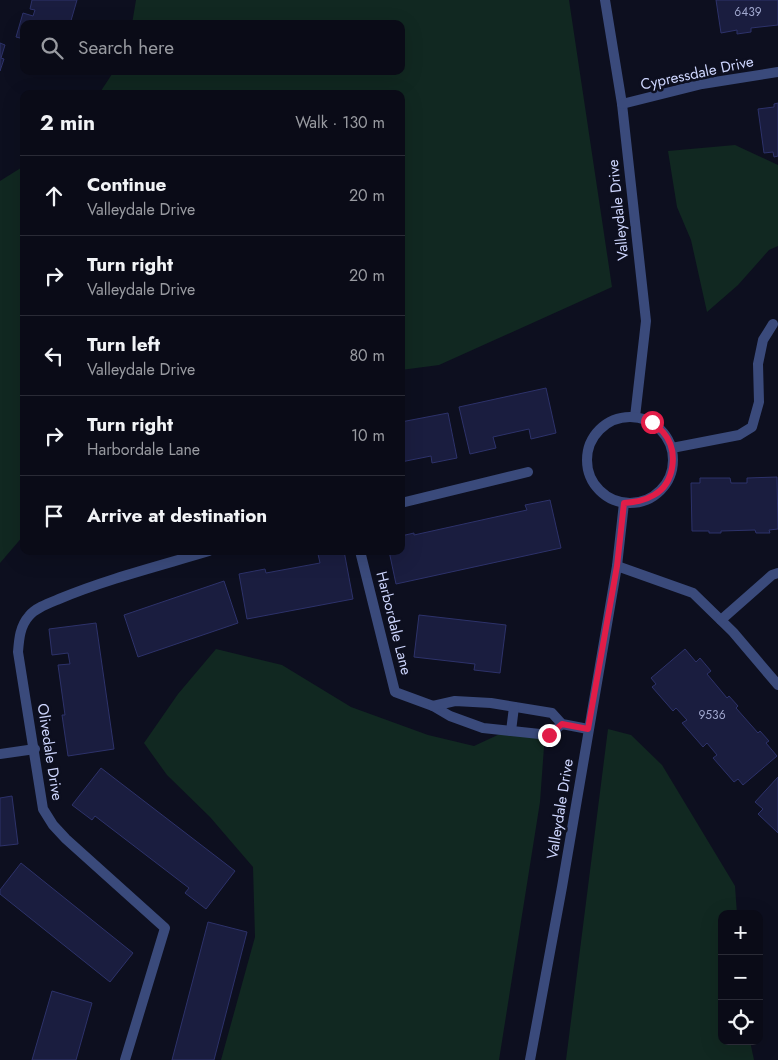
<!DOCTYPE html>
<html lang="en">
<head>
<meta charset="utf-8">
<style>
	:root { --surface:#0a0b17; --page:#131420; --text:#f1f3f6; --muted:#999ba1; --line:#2a2b36 }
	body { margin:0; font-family:Jost,sans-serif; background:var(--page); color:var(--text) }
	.controls { position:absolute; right:15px; bottom:15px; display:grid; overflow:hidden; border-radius:10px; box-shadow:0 5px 20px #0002 }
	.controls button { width:45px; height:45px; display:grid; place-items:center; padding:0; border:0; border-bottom:1px solid var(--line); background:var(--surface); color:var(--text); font:25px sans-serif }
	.stop { position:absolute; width:15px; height:15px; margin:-11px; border:4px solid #e11d48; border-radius:50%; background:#fff }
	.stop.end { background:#e11d48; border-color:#fff; box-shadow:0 1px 5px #0008 }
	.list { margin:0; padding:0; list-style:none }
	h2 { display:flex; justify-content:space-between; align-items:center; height:65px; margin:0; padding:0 20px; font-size:21px }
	h2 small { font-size:16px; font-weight:400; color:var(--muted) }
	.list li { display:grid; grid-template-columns:32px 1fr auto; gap:15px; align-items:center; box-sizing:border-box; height:80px; padding:0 20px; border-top:1px solid var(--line) }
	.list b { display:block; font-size:19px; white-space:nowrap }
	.list p { margin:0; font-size:16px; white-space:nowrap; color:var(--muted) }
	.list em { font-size:16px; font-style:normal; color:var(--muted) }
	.icon { flex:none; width:28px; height:28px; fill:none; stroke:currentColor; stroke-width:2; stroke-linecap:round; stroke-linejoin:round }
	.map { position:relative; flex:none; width:778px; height:1060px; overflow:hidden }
	.search { position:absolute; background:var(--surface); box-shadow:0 5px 20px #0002; left:20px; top:20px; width:385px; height:55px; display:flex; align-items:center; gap:12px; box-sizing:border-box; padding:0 18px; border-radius:10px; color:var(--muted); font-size:19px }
	.panel { position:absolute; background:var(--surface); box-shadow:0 5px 20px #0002; left:20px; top:90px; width:385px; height:465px; border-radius:10px }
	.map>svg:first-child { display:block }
	.green { fill:#112821 }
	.building { fill:#1a1d3f; stroke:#2d326a }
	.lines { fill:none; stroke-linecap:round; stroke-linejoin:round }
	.service { stroke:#3a4a7b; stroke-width:10 }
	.minor { stroke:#3a4a7b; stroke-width:10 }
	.route { stroke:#e11d48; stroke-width:6 }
	.labels { text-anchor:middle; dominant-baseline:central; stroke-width:5; stroke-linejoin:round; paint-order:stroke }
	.number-label { font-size:12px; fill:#a0a7ce }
	.street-label { font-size:15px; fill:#cdd5fd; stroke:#0d0f1f }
</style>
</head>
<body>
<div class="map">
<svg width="778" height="1060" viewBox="0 0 778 1060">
	<rect width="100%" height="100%" fill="#0d0f1f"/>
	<g class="green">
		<path d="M136,0H569L612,287L439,365L401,370V94H99L114,71H401V24H132Z"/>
		<path d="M735,145L778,165V246L769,250L738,285L707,312L691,240L677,207L668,151Z"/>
		<path d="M24,166V535L0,563V181Z"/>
		<path d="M216,649L282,665L351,707L428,735L474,746L515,727L545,733L540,802L499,1060H221L255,937L253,867L210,817L167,775L144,743L178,694Z"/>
		<path d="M608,729L631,735L662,765L735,886L737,914H722V1041H750L754,1060H566Z"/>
	</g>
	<g class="building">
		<path d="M32,0H77L70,24H24V39L16,37L23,13L33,16L35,10L30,9Z"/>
		<path d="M716,0H778V25L751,28V32L737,34V30L721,33Z"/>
		<path d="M0,43L5,45L1,58L4,59L0,71Z"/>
		<path d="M778,103V156L774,157L773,152L764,153L758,109L774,107V104Z"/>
		<path d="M546,388L556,433L531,439L529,429L493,437L496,448L470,454L459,407Z"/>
		<path d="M448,413L457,458L432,463L431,456L401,462V422Z"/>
		<path d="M777,477L778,529L769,530L770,533H756L755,530L721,531V533H709V531H692L691,483H700V478H730L731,483H747V478Z"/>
		<path d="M550,500L561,548L396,584L389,551H401V536L414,533V535L527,510L525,505Z"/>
		<path d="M335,551H344L353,599L247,619L239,574L265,569L266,573L320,563L318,554Z"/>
		<path d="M224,581L238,623L138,657L124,615Z"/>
		<path d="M419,615L506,625L500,673L474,670L475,664L414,657Z"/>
		<path d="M96,623L114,749L68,756L62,715H65L58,665L70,664L68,653L52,655L49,629Z"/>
		<path d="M685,649L696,662L700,658L711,671L707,674L727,698L729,696L738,706L736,708L758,733L760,731L769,741L766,743L777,756L743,785L738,779L734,782L713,758L717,755L707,743L703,747L682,723L687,720L676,708L673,711L652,687L656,684L651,678Z"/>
		<path d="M101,768L235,871L206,909L185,893L189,888L95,816L92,820L72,805Z"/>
		<path d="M778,777V833L758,814L763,809L755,802Z"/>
		<path d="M12,796L18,844L0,846V798Z"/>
		<path d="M21,863L133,953L110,982L0,894V890Z"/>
		<path d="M208,922L247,932L214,1060H172Z"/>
		<path d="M52,991L92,1003L76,1060H32Z"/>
	</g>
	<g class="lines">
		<path class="service" d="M672,448L739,435L752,427L759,402L758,364L763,340L773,324"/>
		<g class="minor">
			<path d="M605,0L622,104L646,321L635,417"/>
			<path d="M622,104L702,84L778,72"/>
			<circle cx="630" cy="460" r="43"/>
			<path d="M401,503L528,472"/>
			<path d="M360,551L395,692L433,706L450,716L483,728L549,735L562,724"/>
			<path d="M617,566L693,593L733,632L778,685"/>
			<path d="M721,620L772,575L778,573"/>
			<path d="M433,706L455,701L491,703L552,713L562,724L588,729"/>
			<path d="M511,731L514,707"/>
			<path d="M0,754L35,749"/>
			<path d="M125,1060L165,928L66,839L53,825L43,809L18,652C19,639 20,626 29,616C35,608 49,603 59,599C107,579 159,566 209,551"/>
			<path d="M530,1060L562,887L617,566L624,503"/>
		</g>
	</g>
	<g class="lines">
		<path class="route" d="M549,735L562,724L588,729L617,566L624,503C635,502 644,501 654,495C675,483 679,450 663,432C660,429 655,425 652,422"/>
	</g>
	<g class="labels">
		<g class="number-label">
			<text x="748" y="12">6439</text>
			<text x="712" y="715">9536</text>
		</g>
		<g class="street-label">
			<text transform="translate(697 73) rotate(-12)">Cypressdale Drive</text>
			<text transform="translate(618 210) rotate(-96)">Valleydale Drive</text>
			<text transform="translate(394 623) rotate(76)">Harbordale Lane</text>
			<text transform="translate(50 752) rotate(81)">Olivedale Drive</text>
			<text transform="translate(560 809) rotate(-81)">Valleydale Drive</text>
		</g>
	</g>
</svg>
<div class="controls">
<button>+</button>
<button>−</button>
<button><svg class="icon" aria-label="locate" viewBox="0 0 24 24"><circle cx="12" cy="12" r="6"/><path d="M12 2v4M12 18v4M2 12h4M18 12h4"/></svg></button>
</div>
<div class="stop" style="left:652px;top:422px"></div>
<div class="stop end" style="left:549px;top:735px"></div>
<div class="search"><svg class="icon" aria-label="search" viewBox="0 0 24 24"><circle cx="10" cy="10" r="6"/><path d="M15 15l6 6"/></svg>Search here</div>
<section class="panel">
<h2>2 min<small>Walk · 130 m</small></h2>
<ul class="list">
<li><svg class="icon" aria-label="ahead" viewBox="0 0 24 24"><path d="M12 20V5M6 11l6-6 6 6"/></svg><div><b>Continue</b><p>Valleydale Drive</p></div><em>20 m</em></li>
<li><svg class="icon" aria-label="right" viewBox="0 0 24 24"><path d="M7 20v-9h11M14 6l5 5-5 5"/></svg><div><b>Turn right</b><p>Valleydale Drive</p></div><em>20 m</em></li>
<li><svg class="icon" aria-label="left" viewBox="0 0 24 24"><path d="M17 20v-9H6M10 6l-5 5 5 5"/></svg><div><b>Turn left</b><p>Valleydale Drive</p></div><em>80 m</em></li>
<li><svg class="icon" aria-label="right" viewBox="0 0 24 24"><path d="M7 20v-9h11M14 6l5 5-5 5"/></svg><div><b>Turn right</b><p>Harbordale Lane</p></div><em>10 m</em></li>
<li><svg class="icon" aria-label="arrive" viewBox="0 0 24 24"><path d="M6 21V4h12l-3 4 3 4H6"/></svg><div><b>Arrive at destination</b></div></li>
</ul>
</section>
</div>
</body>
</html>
